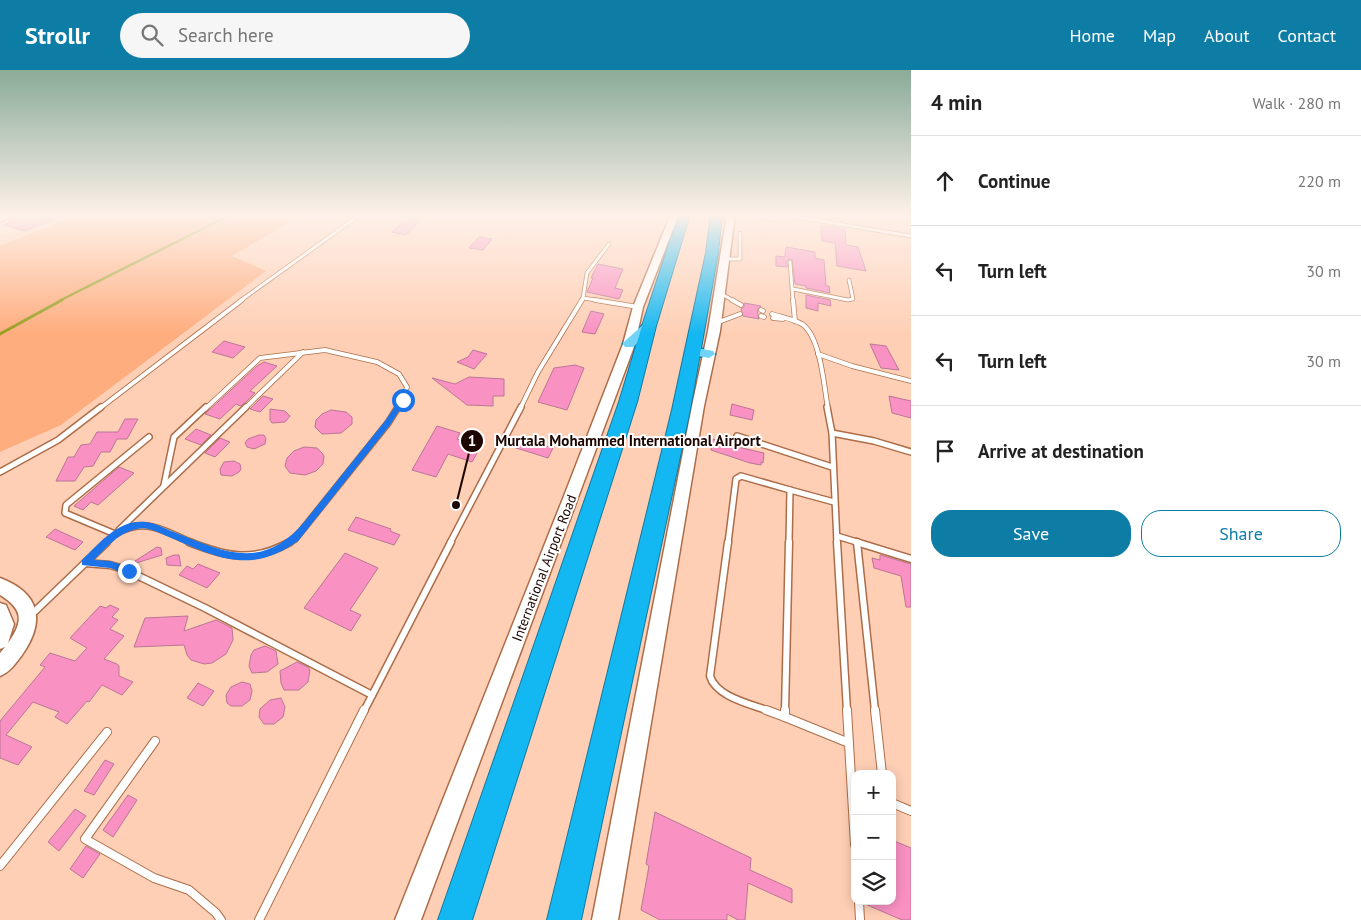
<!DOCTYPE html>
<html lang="en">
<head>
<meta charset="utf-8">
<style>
	:root { --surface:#fff; --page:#f6f6f6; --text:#222; --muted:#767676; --line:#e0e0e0; --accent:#0e7da6 }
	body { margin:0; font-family:"PT Sans",sans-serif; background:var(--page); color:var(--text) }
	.controls { position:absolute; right:15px; bottom:15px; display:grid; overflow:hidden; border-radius:10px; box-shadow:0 2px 12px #0003 }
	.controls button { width:45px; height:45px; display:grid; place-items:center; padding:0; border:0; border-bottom:1px solid var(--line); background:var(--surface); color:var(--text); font:25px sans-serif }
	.stop { position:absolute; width:15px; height:15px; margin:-11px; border:4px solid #1a73e8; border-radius:50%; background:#fff }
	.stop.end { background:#1a73e8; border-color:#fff; box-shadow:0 1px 5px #0008 }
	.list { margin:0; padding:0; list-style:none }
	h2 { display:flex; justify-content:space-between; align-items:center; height:65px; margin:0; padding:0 20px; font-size:21px }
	h2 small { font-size:16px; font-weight:400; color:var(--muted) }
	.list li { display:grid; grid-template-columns:32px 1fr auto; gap:15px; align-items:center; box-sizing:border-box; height:90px; padding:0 20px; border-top:1px solid var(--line) }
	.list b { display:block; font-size:19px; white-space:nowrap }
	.list em { font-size:16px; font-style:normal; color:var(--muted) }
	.actions { display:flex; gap:10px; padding:15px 20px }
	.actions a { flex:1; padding:11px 0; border:1px solid var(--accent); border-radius:20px; text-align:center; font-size:18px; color:var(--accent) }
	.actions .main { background:var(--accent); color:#fff }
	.icon { flex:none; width:28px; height:28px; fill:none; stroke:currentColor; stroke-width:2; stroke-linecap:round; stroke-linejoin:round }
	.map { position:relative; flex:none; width:911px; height:850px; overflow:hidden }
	header { display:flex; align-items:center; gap:30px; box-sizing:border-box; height:70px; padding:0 25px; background:var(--accent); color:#fff }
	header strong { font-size:24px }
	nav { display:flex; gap:28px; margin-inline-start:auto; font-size:18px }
	.search { width:350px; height:45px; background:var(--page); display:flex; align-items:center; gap:12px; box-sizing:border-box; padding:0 18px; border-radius:28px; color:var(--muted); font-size:19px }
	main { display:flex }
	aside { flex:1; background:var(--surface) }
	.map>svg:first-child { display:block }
	.built { fill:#fecfb5; fill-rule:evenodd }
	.green { fill:#fead7e }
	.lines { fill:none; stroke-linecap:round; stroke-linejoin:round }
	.stream-far1 { stroke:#9a9d20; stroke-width:2.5 }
	.stream { stroke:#9a9d20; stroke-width:3 }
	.building { fill:#f991c3; stroke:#bb7696 }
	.service-far4-casing { stroke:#ac6d48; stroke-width:4.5 }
	.service-far3-casing { stroke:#ac6d48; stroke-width:5.5 }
	.service-far2-casing { stroke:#ac6d48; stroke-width:8 }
	.service-far1-casing { stroke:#ac6d48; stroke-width:9 }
	.service-casing { stroke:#ac6d48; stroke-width:10 }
	.minor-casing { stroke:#ac6d48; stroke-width:2 }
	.secondary-casing { stroke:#ac6d48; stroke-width:3 }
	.primary-casing { stroke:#16799d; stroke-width:3 }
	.motorway-casing { stroke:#16799d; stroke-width:2 }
	.service-far4 { stroke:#fff; stroke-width:3 }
	.service-far3 { stroke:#fff; stroke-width:4 }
	.service-far2 { stroke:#fff; stroke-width:5 }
	.service-far1 { stroke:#fff; stroke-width:6 }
	.service { stroke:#fff; stroke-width:8 }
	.minor { fill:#fff; fill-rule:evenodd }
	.secondary { fill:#fff; fill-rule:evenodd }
	.primary { fill:#71d4f7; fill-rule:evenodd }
	.motorway { fill:#13b7f1; fill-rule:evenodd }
	.route { fill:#1a73e8 }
	.labels { text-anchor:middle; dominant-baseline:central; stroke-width:4; stroke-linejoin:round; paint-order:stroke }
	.street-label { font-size:14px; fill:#1d0600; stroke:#fff }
	.leader { fill:none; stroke:#1d0600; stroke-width:2 }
	.callout-dot { fill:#1d0600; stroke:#fff; stroke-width:2 }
	.mark-label { font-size:15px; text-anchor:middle; font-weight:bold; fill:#fff }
	.callout-label { font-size:15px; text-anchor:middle; font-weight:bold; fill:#1d0600; stroke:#fff; stroke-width:4; stroke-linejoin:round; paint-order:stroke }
</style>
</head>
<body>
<header>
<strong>Strollr</strong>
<div class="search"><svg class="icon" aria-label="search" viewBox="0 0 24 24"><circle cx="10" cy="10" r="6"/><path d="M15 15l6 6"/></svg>Search here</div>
<nav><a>Home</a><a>Map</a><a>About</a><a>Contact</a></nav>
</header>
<main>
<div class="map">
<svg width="911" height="850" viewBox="0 0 911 850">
	<rect width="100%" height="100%" fill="#fcdfcf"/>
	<path class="built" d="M52,144L911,145V850H0V165ZM855,704H892V831H855Z"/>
	<path class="green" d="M77,145H302L232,186L266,201L61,355L0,382V176Z"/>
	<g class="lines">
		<path class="stream-far1" d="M59,231L232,144"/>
		<path class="stream" d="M0,264L62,230"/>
	</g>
	<g class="building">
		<path d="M17,144H41L55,149L25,161L4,155L12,151L8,150Z"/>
		<path d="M410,144H427L406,165L392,162L403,152L409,153Z"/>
		<path d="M821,155L845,159L846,175L858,177L866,201L837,196L835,173L822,171Z"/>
		<path d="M479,167L492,169L483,180L469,178Z"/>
		<path d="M786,177L815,182V188L824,190L826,216H829L830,223L806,218V216L795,214L792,189L787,190V197L776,196V186L785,187Z"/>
		<path d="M598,194L623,199L615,218L623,220L619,229L587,222L593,208H591Z"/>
		<path d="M806,225L830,230L831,236L818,233V241L806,238Z"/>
		<path d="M744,233L761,236L757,240L759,249L743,246L741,239L744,237Z"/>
		<path d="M591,241L604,244L595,264L582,262Z"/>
		<path d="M224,271L245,277L233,288L212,282Z"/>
		<path d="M870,274L886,276L899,300L881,298Z"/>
		<path d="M473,280L487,284L474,299L457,292L468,287Z"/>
		<path d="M264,292L277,296L250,321L255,323L245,333L241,336L236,334L220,349L205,344L257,296Z"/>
		<path d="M575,295L584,298L567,340L538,332L554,298Z"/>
		<path d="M469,307L504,309V326H493V336L467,335L432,308L455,314Z"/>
		<path d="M263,326L273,329L260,342L250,339Z"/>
		<path d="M889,326L911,331V348L892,343Z"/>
		<path d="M732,334L754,340L752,350L730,345Z"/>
		<path d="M270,339L285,341L290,346L285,352L272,353L270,350Z"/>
		<path d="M331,340L346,342L352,347V354L341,363L322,364L315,357L316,350L322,344Z"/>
		<path d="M125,349H138L127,369H117L110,382H101L93,396L84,397L75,411H56L68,387H74L81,375L90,374L97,362H118Z"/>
		<path d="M437,356L460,363L457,369L481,376L472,392L448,384L436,407L412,400Z"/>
		<path d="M196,359L211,365L201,375L185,369Z"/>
		<path d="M259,365H264L266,369L265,374L254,379L247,377L245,373L248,369Z"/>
		<path d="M220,368L230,372L215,387L205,383Z"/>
		<path d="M518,368L553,378L548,388L513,377Z"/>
		<path d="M713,369L725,372V374L764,383L763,393L761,392V395L750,393L711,380Z"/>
		<path d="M304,377L317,378L322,383L324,386L323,394L316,401L305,405L290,403L285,396L287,388L294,381Z"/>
		<path d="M234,391L240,394L241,399L239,402L232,406L221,405L220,399L224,392Z"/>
		<path d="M119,397L134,403L98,435L91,432L83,440L74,436Z"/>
		<path d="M356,447L391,459L390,461L400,465L394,475L348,460Z"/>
		<path d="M55,459L83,472L75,480L46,467Z"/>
		<path d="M157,477L161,478L162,485L136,493L135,491Z"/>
		<path d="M345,483L378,498L350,540L361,545L351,561L304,538Z"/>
		<path d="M174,485H179L181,496L167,495L166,488Z"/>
		<path d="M880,485L911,494V537H906L901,506L874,498L872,488L880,490Z"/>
		<path d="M198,494L220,503L207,518L179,505L187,496L193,499Z"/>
		<path d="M110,535L119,539L112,547L118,550L110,559L124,566L104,589L117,594L119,596V606L133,612L122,625L102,615L89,632L87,631L67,654L55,647L59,642L33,632L6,665L32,677L18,695L0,688V651L45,597L40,595L50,583L75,591L87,578L70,568L100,536L106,538Z"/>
		<path d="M188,546L184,561L216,550L232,558L233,570L226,584L212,593L204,594L191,590L187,585L184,575L134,577L145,548Z"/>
		<path d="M265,576L276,581L278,594L267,602L252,603L249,596L251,585L254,580Z"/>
		<path d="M297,592L308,597L310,600L308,612L299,620H284L281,613L280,601Z"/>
		<path d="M242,612L250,614L252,621L250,630L242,636H231L227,633L226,625L231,617Z"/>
		<path d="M198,613L214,621L203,636L187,628Z"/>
		<path d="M281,628L285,637L283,647L274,654H264L259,647L260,639L270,630Z"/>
		<path d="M105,690L114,694L94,725L84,721Z"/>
		<path d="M128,725L137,730L113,767L103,760Z"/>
		<path d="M75,739L86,746L59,781L48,772Z"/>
		<path d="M655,742L751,788L750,800L792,819V833L748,813L745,850H738L727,844V850H660L641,840L649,796L646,794Z"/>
		<path d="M892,770L911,778V850H902L865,834V831H892Z"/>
		<path d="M86,776L100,784L83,808L70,799Z"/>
	</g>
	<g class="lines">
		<g class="service-far4-casing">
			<g id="service-far4">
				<path d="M748,144L773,149"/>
				<path d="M778,144L911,166"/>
				<path d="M878,144L892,147"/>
				<path d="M726,189H740V163"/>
				<path d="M790,192L793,231"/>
				<path d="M793,219L848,230L853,229L849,210"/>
				<path d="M720,223L734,231"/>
				<path d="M583,228L587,203L609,174"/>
				<path d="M240,231L361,144"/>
				<path d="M581,231L583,228L602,231"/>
			</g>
		</g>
		<g class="service-far3-casing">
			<g id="service-far3">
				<path d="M595,230L638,237"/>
				<path d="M732,230L741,235"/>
				<path d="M793,230L795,251"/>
				<path d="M761,240L763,241"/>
				<path d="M772,244C781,247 793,249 802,254C821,267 824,317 828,339"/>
				<path d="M761,246L764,247"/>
				<path d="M773,248L783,249"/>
				<path d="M716,253L740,244"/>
				<path d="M818,284L852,296L911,311"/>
				<path d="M99,339L242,230"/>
				<path d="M205,339L260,288L325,280L377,292L399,304L407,317L403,330L397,339"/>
				<path d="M244,339L303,282"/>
				<path d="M520,339L538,302L582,230"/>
			</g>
		</g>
		<g class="service-far2-casing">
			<g id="service-far2">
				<path d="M827,337L832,363L837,473"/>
				<path d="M832,363L874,371L911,382"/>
				<path d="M737,366L832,397"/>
				<path d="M0,402L58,370L101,337"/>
				<path d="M164,415L174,367L206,337"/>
				<path d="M790,420L834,432"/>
				<path d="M119,460L246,337"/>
				<path d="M115,464C146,446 163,461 193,473"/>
				<path d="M837,466L860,473"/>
				<path d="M106,473L115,464L65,443L66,435L149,367"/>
				<path d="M288,473L295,469L388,353L398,337"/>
				<path d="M450,473L521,337"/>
				<path d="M728,473L736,409L741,406L790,420L789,473"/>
			</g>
		</g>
		<g class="service-far1-casing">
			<g id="service-far1">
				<path d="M189,472C227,487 253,493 290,472"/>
				<path d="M728,472L710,606C716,627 751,634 769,641"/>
				<path d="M837,472L847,641"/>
				<path d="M856,472L911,489"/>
				<path d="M857,472L875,641"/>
				<path d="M85,493L110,495L124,499L205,538L372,625"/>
				<path d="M31,545L107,472"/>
				<path d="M364,641L451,472"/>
				<path d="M785,641L789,472"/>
			</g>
		</g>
		<g class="service-casing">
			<g id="service">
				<path d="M766,640L785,647"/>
				<path d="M847,640L855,775"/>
				<path d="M875,640L882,704"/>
				<path d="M785,647L849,673"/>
				<path d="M785,647V640"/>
				<path d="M155,671L85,769L154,808L189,820L216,843L221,850"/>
				<path d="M892,733L911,741"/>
				<path d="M0,796L107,662"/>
				<path d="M859,831L860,850"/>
				<path d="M259,850L364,640"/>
			</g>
		</g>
		<g class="minor-casing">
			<path id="minor" d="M7,144H15L0,152V148Z"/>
		</g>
		<g class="secondary-casing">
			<g id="secondary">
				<path d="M671,144H679L643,237L635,274L421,850H395L564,426L623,274L633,237Z"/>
				<path d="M727,144H735L720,261L704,336L618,850H592L692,336L708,261Z"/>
				<path d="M0,508C40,523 46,551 22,585C16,593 10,602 0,606V583L5,577L0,579V533L6,535L14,554L8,573C24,551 23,539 0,525Z"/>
			</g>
		</g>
		<g class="primary-casing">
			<g id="primary">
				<path d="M649,252L655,256L653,259L633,277H625L623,274L625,271L645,253Z"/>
				<path d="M692,277L713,281L715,284L709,288L688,284L686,281Z"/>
			</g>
		</g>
		<g class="motorway-casing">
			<g id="motorway">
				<path d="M679,144H690L656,256L637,332L472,850H438L619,332L642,256Z"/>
				<path d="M711,144H722L718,183L690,340L581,850H547L672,340L706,183Z"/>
			</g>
		</g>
		<use href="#service-far4" class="service-far4"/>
		<use href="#service-far3" class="service-far3"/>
		<use href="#service-far2" class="service-far2"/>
		<use href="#service-far1" class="service-far1"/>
		<use href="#service" class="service"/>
		<use href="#minor" class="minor"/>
		<use href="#secondary" class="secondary"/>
		<use href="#primary" class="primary"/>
		<use href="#motorway" class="motorway"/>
	</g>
	<linearGradient id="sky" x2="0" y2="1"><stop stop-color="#89ab98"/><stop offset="0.55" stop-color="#fef1e9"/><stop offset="1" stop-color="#fef1e9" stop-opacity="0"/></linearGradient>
	<rect width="911" height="264" fill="url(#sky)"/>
	<path class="route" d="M401,328L406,330L390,355L298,471C250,505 218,488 169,467C159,463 148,456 137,459C118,463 107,477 94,490L110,491L132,498V504L129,505L110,498L82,495V490C98,475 114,454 137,452C150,450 162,457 174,462C226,483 263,501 305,451L385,351Z"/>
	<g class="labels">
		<g class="street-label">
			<text transform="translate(544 498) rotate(-69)">International Airport Road</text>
		</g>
	</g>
	<path class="leader" d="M456 435L472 371"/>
	<g class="callout-dot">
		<circle cx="456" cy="435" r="5"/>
		<circle cx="472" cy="371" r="12"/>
	</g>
	<g class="mark-label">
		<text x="472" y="376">1</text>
	</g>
	<g class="callout-label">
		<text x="628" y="376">Murtala Mohammed International Airport</text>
	</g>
</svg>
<div class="controls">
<button>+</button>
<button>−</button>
<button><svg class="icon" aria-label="layers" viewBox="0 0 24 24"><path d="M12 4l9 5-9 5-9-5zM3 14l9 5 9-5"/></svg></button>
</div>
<div class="stop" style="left:403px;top:330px"></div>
<div class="stop end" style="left:129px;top:501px"></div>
</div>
<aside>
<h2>4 min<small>Walk · 280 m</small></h2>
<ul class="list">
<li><svg class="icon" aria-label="ahead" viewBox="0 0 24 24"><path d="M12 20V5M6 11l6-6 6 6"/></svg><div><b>Continue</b></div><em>220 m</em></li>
<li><svg class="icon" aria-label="left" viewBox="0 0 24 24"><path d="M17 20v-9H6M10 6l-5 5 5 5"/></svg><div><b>Turn left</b></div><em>30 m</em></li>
<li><svg class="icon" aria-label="left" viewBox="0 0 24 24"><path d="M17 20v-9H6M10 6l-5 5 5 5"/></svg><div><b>Turn left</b></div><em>30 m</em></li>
<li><svg class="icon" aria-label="arrive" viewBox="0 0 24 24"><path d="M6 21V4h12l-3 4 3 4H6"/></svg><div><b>Arrive at destination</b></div></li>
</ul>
<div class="actions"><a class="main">Save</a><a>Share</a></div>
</aside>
</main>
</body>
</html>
